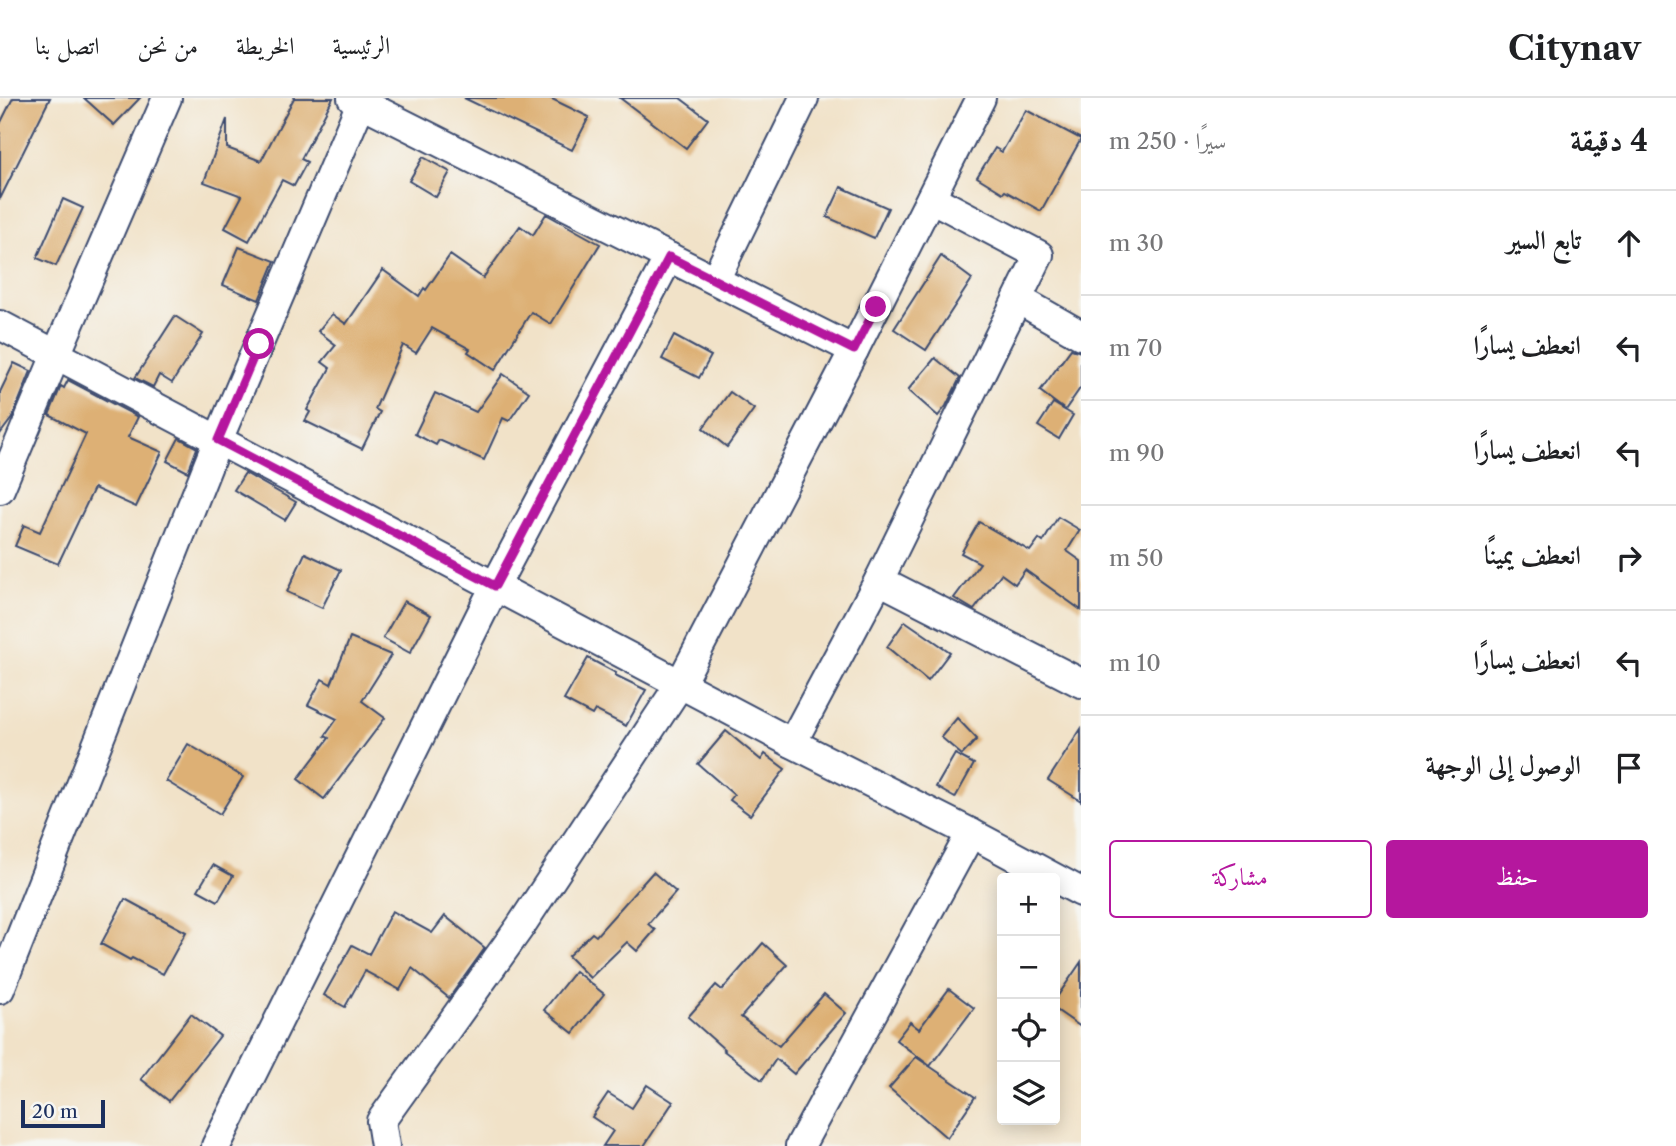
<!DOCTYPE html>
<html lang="ar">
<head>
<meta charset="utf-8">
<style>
	:root { --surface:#fff; --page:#f6f6f6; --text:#202124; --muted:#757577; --line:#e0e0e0; --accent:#b5179e }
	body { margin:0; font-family:"Libre Caslon Text",Amiri,serif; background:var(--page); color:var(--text); direction:rtl }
	.controls { position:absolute; right:21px; bottom:21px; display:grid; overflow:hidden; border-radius:7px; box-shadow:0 4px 18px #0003 }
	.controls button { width:63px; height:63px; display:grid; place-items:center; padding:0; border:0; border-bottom:2px solid var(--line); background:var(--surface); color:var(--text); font:35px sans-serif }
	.scale { position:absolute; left:21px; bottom:18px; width:84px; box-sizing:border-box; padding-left:7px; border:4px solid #1b2f5e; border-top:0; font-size:19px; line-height:24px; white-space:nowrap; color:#1b2f5e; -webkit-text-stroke:5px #f6f6f2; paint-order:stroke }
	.stop { position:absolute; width:21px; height:21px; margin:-16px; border:5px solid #b5179e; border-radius:50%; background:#fff }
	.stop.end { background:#b5179e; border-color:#fff; box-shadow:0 2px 7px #0008 }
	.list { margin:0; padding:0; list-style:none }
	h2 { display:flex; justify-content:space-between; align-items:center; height:91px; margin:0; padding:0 28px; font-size:30px }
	h2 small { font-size:23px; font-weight:400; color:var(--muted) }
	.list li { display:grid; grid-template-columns:46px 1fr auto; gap:21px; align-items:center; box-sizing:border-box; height:105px; padding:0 28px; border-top:2px solid var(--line) }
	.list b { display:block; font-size:26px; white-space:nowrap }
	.list em { font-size:23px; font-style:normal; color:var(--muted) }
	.actions { display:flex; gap:14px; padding:21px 28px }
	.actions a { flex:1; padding:16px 0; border:2px solid var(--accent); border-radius:7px; text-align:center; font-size:24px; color:var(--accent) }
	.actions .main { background:var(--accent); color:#fff }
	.icon { flex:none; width:38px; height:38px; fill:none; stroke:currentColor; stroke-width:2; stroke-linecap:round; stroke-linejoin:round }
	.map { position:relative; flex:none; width:1081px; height:1048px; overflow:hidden; direction:ltr }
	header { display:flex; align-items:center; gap:42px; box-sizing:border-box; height:98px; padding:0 35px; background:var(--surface); border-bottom:2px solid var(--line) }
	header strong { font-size:33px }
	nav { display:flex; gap:38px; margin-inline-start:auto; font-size:24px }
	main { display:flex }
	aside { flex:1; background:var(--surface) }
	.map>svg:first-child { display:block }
	.building { fill:#ddb075 }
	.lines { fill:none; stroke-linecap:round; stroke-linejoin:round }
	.street-casing { stroke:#3b4a6e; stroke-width:32 }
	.street { stroke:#fff; stroke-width:28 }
	.route { stroke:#b5179e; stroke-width:9 }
</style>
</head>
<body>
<header>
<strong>Citynav</strong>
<nav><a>الرئيسية</a><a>الخريطة</a><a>من نحن</a><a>اتصل بنا</a></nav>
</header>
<main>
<aside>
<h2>4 دقيقة<small>سيرًا · 250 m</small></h2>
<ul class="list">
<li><svg class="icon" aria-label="ahead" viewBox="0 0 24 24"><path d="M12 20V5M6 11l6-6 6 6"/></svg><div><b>تابع السير</b></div><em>30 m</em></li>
<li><svg class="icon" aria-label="left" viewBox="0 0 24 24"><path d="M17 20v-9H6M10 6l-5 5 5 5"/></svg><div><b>انعطف يسارًا</b></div><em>70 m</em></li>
<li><svg class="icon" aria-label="left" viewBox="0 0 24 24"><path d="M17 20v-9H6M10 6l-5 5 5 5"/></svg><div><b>انعطف يسارًا</b></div><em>90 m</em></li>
<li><svg class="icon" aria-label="right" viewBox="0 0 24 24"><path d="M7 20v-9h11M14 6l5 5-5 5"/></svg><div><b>انعطف يمينًا</b></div><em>50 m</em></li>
<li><svg class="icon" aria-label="left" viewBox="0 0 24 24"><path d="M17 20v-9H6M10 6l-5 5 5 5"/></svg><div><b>انعطف يسارًا</b></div><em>10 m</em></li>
<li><svg class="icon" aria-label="arrive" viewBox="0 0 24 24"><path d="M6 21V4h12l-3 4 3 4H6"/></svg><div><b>الوصول إلى الوجهة</b></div></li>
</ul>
<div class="actions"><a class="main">حفظ</a><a>مشاركة</a></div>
</aside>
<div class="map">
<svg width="1081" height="1048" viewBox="0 0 1081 1048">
	<rect width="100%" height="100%" fill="#f6f6f2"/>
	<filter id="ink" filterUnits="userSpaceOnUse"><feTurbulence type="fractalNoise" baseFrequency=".0143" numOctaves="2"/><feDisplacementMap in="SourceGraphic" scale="14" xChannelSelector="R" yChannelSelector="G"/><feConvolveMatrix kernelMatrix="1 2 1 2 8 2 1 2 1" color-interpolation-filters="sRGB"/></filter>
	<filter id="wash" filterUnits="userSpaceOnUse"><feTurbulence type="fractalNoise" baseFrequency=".00686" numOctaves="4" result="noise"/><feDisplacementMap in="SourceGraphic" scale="28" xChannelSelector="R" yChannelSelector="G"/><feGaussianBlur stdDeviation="1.57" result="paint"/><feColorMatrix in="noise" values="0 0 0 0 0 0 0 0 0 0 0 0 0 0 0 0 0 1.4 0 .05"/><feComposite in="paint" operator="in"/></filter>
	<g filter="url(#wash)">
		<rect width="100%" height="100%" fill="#f1e2c8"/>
		<g id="blocks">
			<g class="building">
				<path d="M13,0H50L0,101V26Z"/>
				<path d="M84,0H140L114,27Z"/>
				<path d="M294,0H333L301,61L307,64L294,88L282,82L249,143L225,130L242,98L204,84L227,21V50L261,63Z"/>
				<path d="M464,0H550L589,19L572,52Z"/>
				<path d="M620,0H680L708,21L686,50Z"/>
				<path d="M1026,12L1081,41L1041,113L1005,93L1003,95L977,79L995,50L1002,54Z"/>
				<path d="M423,59L450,74L436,99L409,83Z"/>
				<path d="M841,89L888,110L874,140L827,119Z"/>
				<path d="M63,101L83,110L56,168L37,160Z"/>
				<path d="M546,116L600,146L551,226L531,214L495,272L468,254L470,251L432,230L416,255L403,247L375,311L380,314L362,351L305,323L310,314L307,312L330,270L322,264L336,247L318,233L332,216L346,226L383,172L419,198L424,190L426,192L450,157L483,180L520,128L533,137Z"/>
				<path d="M239,149L275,163L259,202L223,187Z"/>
				<path d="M941,158L972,181L926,252L894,231Z"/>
				<path d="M175,218L203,236L172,285L159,277L153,289L135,280Z"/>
				<path d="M674,238L711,258L699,280L662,261Z"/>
				<path d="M1071,251L1081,254V289L1065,312L1040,293Z"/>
				<path d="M935,260L960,280L946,308L938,318L908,292Z"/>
				<path d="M14,265L31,273L12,320L0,336V294Z"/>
				<path d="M503,276L529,294L509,323L503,320L484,362L439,342L436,347L415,336L435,295L476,314Z"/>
				<path d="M68,282L138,319L128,339L162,354L136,409L94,390L58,466L15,448L24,427L40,434L86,336L49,317L61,288L64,290Z"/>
				<path d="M730,294L754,311L727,349L703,330Z"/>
				<path d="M1053,305L1073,317L1059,341L1038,328Z"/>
				<path d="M179,340L197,350L188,374L167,363Z"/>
				<path d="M245,375L296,404L285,422L234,392Z"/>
				<path d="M1058,419L1080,432L1067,453L1081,463V512L1025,472L1015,486L1001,476L974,512L954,500L980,465L961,455L979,424L1030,453L1039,441L1043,444Z"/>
				<path d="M305,455L341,472L322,510L287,494Z"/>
				<path d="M404,503L431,517L410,555L383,540Z"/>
				<path d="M905,523L950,554L928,583L887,549Z"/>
				<path d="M350,540L391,557L362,603L385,620L324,701L298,681L329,640L325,638L337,621L308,607L322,581L331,586Z"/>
				<path d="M588,560L616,575L615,577L646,592L626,628L595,612L592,617L564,602Z"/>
				<path d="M957,620L977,641L962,657L941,639Z"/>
				<path d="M1081,631V703L1048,682Z"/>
				<path d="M726,633L761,662L765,656L785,671L750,717L730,702L734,697L698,666Z"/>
				<path d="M188,646L243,679L220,716L166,683Z"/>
				<path d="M955,656L974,666L955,700L936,689Z"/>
				<path d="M213,767L233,778L218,803L198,792Z"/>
				<path d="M653,774L676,794L648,826L655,832L637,853L627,844L590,880L568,858L592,835L596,838Z"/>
				<path d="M125,801L186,834L163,876L132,860L130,862L101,846Z"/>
				<path d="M392,813L432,835L445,818L485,850L449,900L412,870L400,892L365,873L345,909L324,897L352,847L369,856Z"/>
				<path d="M763,845L787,867L741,919L779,948L824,896L846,915L794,976L776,961L762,982L724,953L725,952L688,919L716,887L722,892Z"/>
				<path d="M1081,864V929L1055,911V902Z"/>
				<path d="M575,873L604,896L573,935L544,912Z"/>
				<path d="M949,891L974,910L930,968L896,942L910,924L919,931Z"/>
				<path d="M191,916L220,938L169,1003L141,981Z"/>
				<path d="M916,959L975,999L947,1040L889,990Z"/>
				<path d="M647,987L673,1004L644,1048H603L613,1033L592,1019L608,995L632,1010Z"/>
			</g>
		</g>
	</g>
	<g filter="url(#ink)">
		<use href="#blocks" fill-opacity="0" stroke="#3b4a6e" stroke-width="2"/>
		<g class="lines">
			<g class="street-casing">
				<g id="street">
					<path d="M352,0L854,252"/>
					<path d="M715,182L804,0"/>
					<path d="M1018,201L1081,237"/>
					<path d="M0,227L792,645L971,735L1081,794"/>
					<path d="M0,391L56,257L167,0"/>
					<path d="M879,482L1081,585"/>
					<path d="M792,645L879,482L1039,157L931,100"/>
					<path d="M0,891L218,342L361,5"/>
					<path d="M216,1048L495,488L669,159"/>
					<path d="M385,1048L381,1023L520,829L680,586L854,252L981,0"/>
					<path d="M800,1048L971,735"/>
				</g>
			</g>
			<use href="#street" class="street"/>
		</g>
	</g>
	<g class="lines" filter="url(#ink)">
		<path class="route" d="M259,246L218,342L495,488L669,159L854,252L876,209"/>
	</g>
</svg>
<div class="controls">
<button>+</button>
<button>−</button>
<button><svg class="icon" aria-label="locate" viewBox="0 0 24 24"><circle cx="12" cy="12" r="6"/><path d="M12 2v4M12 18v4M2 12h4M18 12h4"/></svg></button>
<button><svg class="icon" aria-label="layers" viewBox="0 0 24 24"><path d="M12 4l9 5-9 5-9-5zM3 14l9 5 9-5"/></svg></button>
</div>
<div class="scale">20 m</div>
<div class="stop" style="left:259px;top:246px"></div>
<div class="stop end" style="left:876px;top:209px"></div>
</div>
</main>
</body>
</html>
